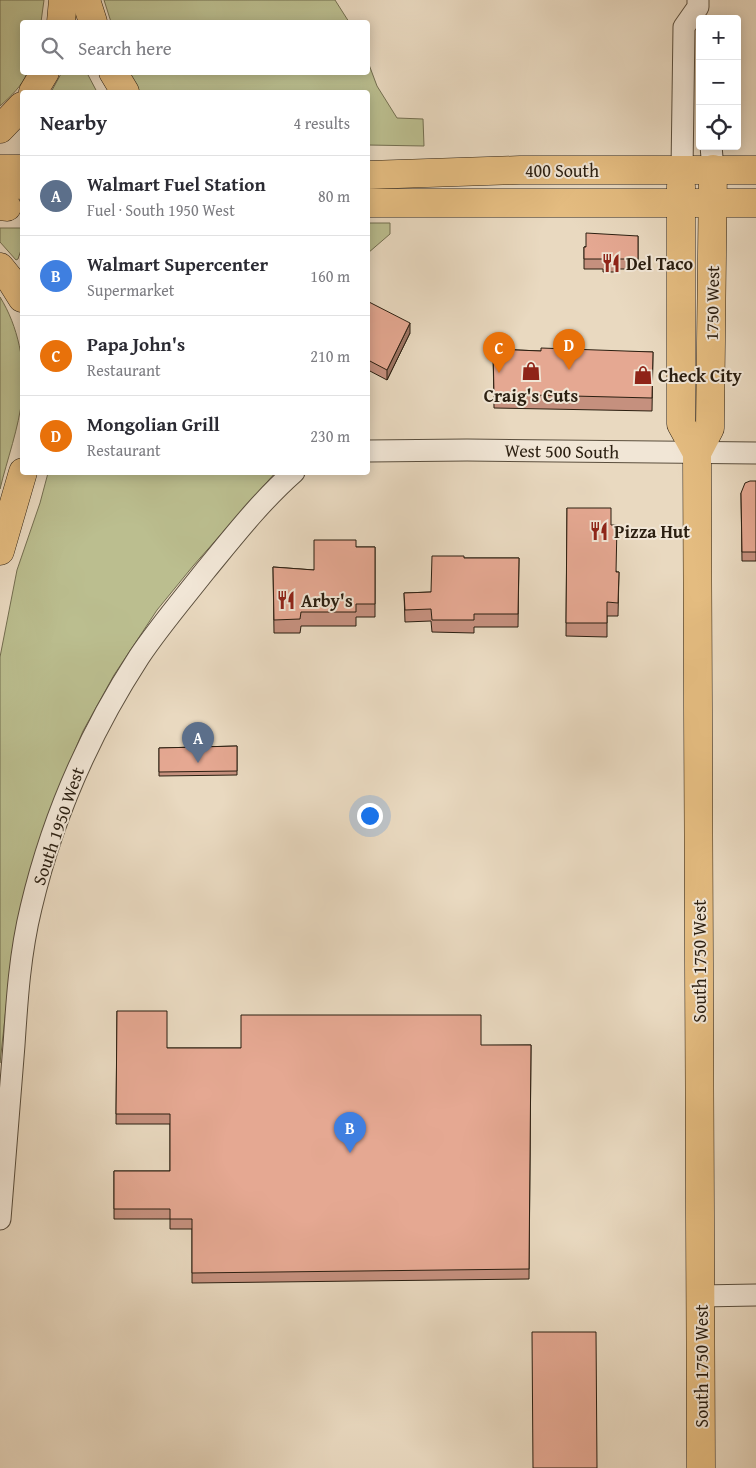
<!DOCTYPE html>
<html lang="en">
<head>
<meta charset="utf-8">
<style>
	:root { --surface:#fff; --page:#f7f7f7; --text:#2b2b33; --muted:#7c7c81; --line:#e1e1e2; --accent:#8f2418 }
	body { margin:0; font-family:"Gentium Book Plus",serif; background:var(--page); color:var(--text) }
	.controls { position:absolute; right:15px; top:15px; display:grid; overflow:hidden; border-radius:5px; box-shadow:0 2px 12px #0003 }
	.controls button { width:45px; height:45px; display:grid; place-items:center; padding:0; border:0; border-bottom:1px solid var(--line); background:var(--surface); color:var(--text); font:25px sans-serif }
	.you { position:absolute; left:369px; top:815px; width:18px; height:18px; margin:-12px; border:4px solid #fff; border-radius:50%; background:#1a73e8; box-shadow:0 0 0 8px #1a73e833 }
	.badge { display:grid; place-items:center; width:32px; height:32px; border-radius:50%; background:var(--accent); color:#fff; font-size:16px; font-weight:700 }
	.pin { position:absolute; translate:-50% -41px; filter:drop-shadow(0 1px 2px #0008) }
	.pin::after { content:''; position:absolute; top:26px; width:18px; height:15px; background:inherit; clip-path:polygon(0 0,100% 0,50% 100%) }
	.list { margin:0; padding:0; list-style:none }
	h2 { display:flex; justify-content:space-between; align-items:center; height:65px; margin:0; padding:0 20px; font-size:21px }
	h2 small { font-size:16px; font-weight:400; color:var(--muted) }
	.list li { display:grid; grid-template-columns:32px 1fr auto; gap:15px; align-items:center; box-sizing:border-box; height:80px; padding:0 20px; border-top:1px solid var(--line) }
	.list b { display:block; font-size:19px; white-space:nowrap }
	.list p { margin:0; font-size:16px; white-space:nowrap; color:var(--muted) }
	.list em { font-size:16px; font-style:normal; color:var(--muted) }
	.icon { flex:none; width:28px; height:28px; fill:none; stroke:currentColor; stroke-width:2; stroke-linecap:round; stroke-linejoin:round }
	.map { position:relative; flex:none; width:756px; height:1468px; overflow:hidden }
	.search { position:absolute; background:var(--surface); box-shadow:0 2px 12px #0003; left:20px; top:20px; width:350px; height:55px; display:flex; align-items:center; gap:12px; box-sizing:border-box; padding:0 18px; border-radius:5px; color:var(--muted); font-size:19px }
	.panel { position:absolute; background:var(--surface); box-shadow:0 2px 12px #0003; left:20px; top:90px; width:350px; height:385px; border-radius:5px }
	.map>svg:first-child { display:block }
	.green { fill:#bbbe8f; stroke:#736e50 }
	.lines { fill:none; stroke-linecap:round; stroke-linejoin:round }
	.minor-casing { stroke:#5a4e3d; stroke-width:23 }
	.major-casing { stroke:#2b1f11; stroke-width:29 }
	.highway-casing { stroke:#2b1f11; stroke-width:29 }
	.minor { stroke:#f1e6d6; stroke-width:21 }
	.major { stroke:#e4bc80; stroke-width:28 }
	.highway { stroke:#e4bc80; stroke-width:28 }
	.wall { fill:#c5907e; stroke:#2b1f11 }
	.shaded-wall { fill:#a07666; stroke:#2b1f11 }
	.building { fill:#e5a892; stroke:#2b1f11 }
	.labels { text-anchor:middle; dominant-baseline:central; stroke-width:4; stroke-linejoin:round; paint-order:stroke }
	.street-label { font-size:18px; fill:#2b1f11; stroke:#f1e6d6 }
	.poi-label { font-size:18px; font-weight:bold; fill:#2b1f11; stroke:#f1e6d6; text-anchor:start }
</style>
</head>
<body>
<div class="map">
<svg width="756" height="1468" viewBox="0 0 756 1468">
	<rect width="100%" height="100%" fill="#e9d9c0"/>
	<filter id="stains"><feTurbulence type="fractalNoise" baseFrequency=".004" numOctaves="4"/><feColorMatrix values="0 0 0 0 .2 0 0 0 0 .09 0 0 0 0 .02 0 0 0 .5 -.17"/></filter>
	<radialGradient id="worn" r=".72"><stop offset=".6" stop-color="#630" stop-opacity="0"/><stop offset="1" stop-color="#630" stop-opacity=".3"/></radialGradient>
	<g class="green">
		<path d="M0,0H44L41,22H22V72L27,73C22,86 11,96 0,106Z"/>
		<path d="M104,0H335L349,22H111Z"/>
		<path d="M368,62L377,86L397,118L423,119L424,146L368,145V92H137L123,73L368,72Z"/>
		<path d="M62,72L87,73L97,92H51Z"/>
		<path d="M368,223H390V234L368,253Z"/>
		<path d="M0,228H22V247L18,259L16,260L0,242Z"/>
		<path d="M0,297C18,326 26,364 22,398C19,427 7,460 0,489Z"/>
		<path d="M48,473H275L193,566L157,610L114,675L83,731L57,792L40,839L12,954L0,1063V657L17,570L40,503Z"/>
	</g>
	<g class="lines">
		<g class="minor-casing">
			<g id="minor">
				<path d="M711,146L713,169"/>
				<path d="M682,170L684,27L698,7V0"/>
				<path d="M368,451L467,450L756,453"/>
				<path d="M0,1219C5,1161 9,1103 14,1045C17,999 20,953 31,908C52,819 89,734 139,657C159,627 183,599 205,571C233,537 261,501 294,472"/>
				<path d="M700,1296L756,1295"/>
			</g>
		</g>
		<g class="major-casing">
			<g id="major">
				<path d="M0,169H22"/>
				<path d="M368,175L520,170H756"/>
				<path d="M681,186V424L697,453"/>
				<path d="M368,203H756"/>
				<path d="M701,1468L697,453L710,428L713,169"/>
			</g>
		</g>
		<g class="highway-casing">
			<g id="highway">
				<path d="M86,0L93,22"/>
				<path d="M61,22L63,0"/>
				<path d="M113,72L125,92"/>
				<path d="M33,92L45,72"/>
				<path d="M0,129L22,106"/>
				<path d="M0,184L22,185"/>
				<path d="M0,206L7,207"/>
				<path d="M0,267L12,282L22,298"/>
				<path d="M0,551L23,472"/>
			</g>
		</g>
		<use href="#minor" class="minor"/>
		<use href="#major" class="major"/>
		<use href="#highway" class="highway"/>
	</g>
	<g class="wall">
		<path d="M638,236V269H615V272H603V269H584V247Z"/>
		<path d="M368,306L410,333L387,380L368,370Z"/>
		<path d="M493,349L541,351L653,352L652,411L494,408Z"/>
		<path d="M756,481V561H742L741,493Z"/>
		<path d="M567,508L617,572H619L618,616H607V637L566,636Z"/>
		<path d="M356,547H375V617H356V626H301L300,633H274L273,567L314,570Z"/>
		<path d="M464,558H519L518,627H474V633L432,632L431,621L405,622L404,593L431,592Z"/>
		<path d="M237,746V775L159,776V748Z"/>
		<path d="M117,1011L167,1048H241L531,1045L529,1279L192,1283V1229H170V1219H114V1171H170V1124H116Z"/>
	</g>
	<path class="shaded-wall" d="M410,323V333L387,380V370Z"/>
	<g class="building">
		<path d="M586,233L638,236V259H615V262H603V259H584V247H586Z"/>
		<path d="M369,302L410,323L387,370L368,360V306Z"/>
		<path d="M541,348L653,352L652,398L494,394L493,349L541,351Z"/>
		<path d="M750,481H756V552H742L741,493L745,483Z"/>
		<path d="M567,508H611V525H617L616,572H619L618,603L607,602V623H566Z"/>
		<path d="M314,540H356V547H375V604H356V612H301L300,619L274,620L273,567L314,570Z"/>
		<path d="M432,556H464V558H519L518,614H474V620H432L431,609L405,610L404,593L431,592Z"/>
		<path d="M237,746V771L159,772V748Z"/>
		<path d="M117,1011H167V1048H241V1015H481V1045H531L529,1269L192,1273V1219H170V1209H114V1171H170V1114H116Z"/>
		<path d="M532,1332H596L597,1468H533Z"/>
	</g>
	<defs>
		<g id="restaurant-bare" transform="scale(1.5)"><path d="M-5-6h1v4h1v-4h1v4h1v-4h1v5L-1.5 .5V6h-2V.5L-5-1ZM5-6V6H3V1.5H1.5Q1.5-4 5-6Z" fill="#8f2418" stroke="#f1e6d6" stroke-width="2.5" paint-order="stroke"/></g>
		<g id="shop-bare" transform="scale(1.5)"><path d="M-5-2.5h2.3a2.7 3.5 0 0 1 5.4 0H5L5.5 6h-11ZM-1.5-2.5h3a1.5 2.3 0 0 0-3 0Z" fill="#8f2418" stroke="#f1e6d6" stroke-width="2.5" paint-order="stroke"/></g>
	</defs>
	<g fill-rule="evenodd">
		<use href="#restaurant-bare" x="611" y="263"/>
		<use href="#shop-bare" x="531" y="371"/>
		<use href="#shop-bare" x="643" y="375"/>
		<use href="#restaurant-bare" x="599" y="531"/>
		<use href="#restaurant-bare" x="286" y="600"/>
	</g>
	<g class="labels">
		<g class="street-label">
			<text x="562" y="170">400 South</text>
			<text transform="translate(712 303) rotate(-89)">1750 West</text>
			<text transform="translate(562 451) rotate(1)">West 500 South</text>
			<text transform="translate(58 826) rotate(-71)">South 1950 West</text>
			<text transform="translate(699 961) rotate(-90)">South 1750 West</text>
			<text transform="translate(701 1366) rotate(-90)">South 1750 West</text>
		</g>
		<g class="poi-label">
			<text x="626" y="263">Del Taco</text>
			<text x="658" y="375">Check City</text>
			<text x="531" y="395" text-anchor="middle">Craig's Cuts</text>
			<text x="614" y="531">Pizza Hut</text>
			<text x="301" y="600">Arby's</text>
		</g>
	</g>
	<rect width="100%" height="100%" filter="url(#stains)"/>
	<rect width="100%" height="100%" fill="url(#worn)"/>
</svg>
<div class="controls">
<button>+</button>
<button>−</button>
<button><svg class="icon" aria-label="locate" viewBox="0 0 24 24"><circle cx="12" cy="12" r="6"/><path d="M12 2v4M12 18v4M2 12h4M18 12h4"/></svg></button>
</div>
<div class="you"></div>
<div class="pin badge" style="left:198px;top:763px;background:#5c6f8a">A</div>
<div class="pin badge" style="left:350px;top:1153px;background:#3f7fe0">B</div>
<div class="pin badge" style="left:499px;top:373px;background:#e8710a">C</div>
<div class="pin badge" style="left:569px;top:370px;background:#e8710a">D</div>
<div class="search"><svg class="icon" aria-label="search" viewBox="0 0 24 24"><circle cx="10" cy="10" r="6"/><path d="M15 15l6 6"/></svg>Search here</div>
<section class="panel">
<h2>Nearby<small>4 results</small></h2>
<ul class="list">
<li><span class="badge" style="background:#5c6f8a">A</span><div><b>Walmart Fuel Station</b><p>Fuel · South 1950 West</p></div><em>80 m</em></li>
<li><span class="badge" style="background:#3f7fe0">B</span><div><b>Walmart Supercenter</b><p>Supermarket</p></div><em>160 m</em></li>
<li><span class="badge" style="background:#e8710a">C</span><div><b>Papa John's</b><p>Restaurant</p></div><em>210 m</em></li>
<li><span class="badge" style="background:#e8710a">D</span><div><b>Mongolian Grill</b><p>Restaurant</p></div><em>230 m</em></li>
</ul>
</section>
</div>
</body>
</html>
